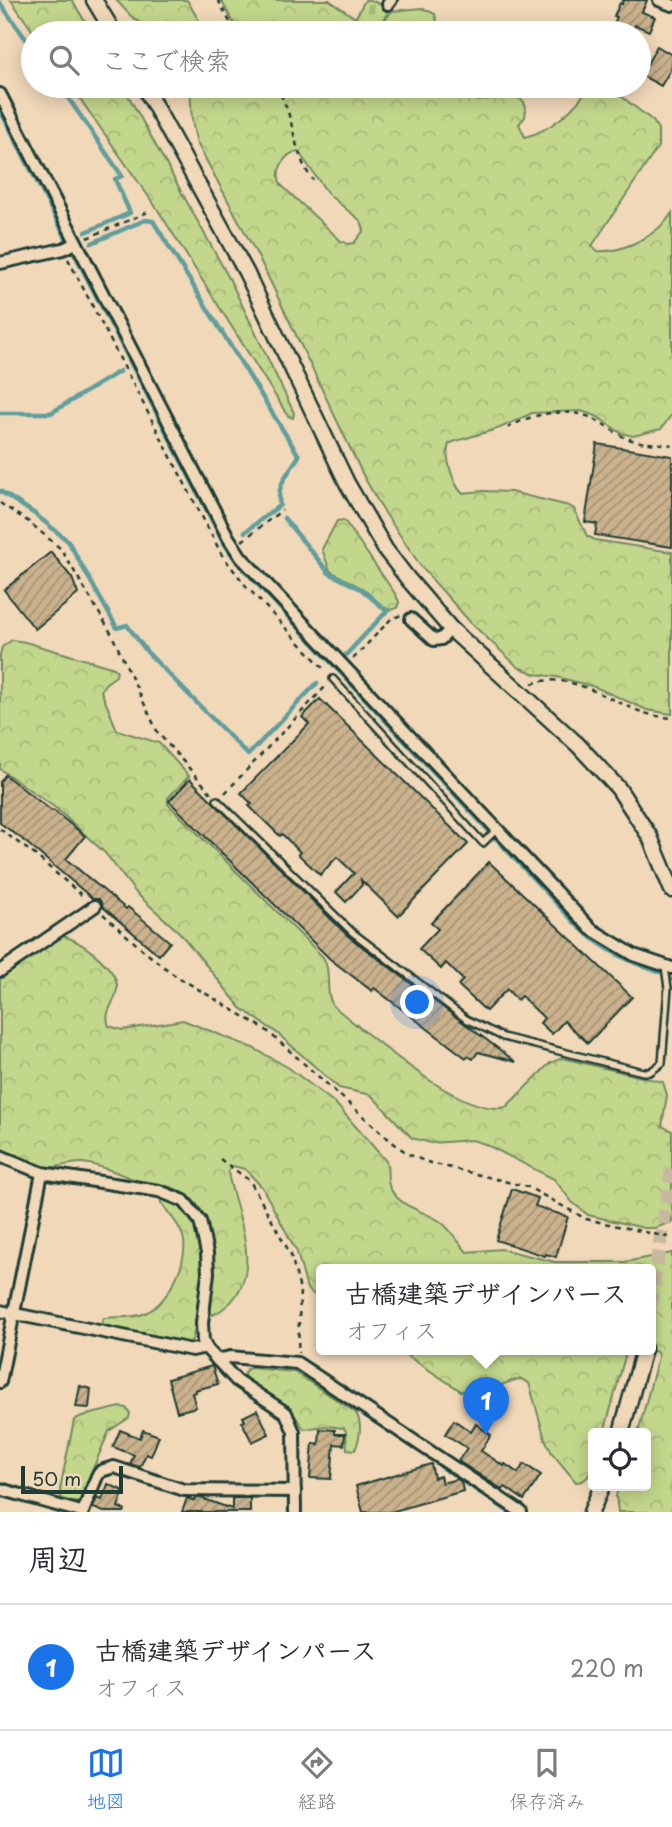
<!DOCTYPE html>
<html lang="ja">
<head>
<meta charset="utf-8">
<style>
	:root { --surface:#fff; --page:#f2f2f3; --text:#2b2b33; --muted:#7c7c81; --line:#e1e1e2; --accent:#1a73e8 }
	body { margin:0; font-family:"Playpen Sans","Klee One",sans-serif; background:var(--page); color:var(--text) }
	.controls { position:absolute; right:21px; bottom:21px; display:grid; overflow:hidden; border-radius:7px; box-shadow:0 4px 18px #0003 }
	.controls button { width:63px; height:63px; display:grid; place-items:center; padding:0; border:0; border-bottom:2px solid var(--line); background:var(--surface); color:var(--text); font:35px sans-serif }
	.scale { position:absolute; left:21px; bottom:18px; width:102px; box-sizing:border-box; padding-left:7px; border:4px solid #1f3d34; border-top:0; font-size:19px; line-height:24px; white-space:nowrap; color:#1f3d34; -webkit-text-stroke:5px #f1d8b9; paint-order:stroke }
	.you { position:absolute; left:418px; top:1003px; width:24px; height:24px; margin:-18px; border:5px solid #fff; border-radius:50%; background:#1a73e8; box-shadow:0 0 0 10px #1a73e833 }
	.badge { display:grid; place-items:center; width:46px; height:46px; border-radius:50%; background:var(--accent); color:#fff; font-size:23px; font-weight:700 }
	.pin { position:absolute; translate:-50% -58px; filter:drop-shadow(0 2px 4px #0008) }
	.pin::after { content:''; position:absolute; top:37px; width:24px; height:21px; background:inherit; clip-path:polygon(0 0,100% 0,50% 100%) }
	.popup { position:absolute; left:316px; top:1264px; width:340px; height:91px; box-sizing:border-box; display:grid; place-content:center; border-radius:7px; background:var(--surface); filter:drop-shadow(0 2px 5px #0005); font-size:23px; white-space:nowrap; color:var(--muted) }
	.popup b { font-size:26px; color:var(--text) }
	.popup::after { content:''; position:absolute; left:50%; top:100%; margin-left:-14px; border:14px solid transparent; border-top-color:var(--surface) }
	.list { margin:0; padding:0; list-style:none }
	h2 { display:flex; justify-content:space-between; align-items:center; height:91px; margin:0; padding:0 28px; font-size:30px }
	h2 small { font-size:23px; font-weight:400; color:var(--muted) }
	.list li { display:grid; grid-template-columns:46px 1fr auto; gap:21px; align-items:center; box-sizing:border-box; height:126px; padding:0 28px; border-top:2px solid var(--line) }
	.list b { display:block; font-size:26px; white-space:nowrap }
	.list p { margin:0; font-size:23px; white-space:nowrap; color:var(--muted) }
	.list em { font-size:23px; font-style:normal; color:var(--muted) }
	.icon { flex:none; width:38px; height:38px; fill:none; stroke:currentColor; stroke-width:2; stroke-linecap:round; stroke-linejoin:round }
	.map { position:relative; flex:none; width:672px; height:1512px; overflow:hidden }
	.search { position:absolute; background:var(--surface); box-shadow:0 4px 18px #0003; left:21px; right:21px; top:21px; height:77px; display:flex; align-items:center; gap:18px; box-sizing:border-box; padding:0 24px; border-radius:38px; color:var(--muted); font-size:26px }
	.sheet { height:217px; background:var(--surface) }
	nav { display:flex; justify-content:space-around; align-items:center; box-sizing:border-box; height:98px; border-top:2px solid var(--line); background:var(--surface); font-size:19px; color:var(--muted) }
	nav a { display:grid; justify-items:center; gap:4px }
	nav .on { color:var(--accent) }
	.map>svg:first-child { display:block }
	.forest { fill:url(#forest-crowns); stroke:#718a60; stroke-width:2; fill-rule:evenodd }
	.cemetery { fill:url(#cemetery-stones); stroke:#718a60; stroke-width:2 }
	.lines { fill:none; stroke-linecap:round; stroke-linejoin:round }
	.stream { stroke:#619e9d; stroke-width:4.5 }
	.building { fill:url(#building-hatch); stroke:#1f3d34; stroke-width:2 }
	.tertiary-tunnel { stroke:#c7b99e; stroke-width:14; stroke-dasharray:14 7; stroke-linecap:butt }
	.service-casing { stroke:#1f3d34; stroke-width:10 }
	.minor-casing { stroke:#1f3d34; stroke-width:16 }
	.tertiary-casing { stroke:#1f3d34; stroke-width:19 }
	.path { stroke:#1f3d34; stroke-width:2.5; stroke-dasharray:5 5; stroke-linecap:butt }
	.service { stroke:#f1d8b9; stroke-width:5 }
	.minor { stroke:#f1d8b9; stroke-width:10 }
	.tertiary { stroke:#f1d8b9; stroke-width:14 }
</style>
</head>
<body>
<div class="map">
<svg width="672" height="1512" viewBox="0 0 672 1512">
	<defs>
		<pattern id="forest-crowns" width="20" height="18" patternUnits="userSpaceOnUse" patternTransform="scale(1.75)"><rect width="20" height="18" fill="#c3d78c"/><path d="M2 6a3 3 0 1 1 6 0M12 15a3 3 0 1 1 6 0" fill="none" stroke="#a7b979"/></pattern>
		<pattern id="cemetery-stones" width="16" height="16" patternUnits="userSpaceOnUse" patternTransform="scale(1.75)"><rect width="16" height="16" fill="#c3d78c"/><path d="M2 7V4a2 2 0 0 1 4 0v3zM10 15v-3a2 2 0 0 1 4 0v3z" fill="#a7b979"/></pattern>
		<pattern id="building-hatch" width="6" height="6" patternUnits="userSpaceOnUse" patternTransform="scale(1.75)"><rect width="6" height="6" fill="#cbb28d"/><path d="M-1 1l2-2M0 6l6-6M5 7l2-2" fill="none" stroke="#a49274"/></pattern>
	</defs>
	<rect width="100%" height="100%" fill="#f1d8b9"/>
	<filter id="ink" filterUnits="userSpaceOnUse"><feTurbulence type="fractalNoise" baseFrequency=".0143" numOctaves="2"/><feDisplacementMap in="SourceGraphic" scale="14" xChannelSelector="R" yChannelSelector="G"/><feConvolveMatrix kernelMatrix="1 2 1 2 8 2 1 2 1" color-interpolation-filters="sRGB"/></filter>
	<g filter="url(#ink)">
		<g class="forest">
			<path d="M11,0H72L92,33H34Z"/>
			<path d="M116,0H187L206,33H153L130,15Z"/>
			<path d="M221,0H329L373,30L378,28L392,11L422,8L435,14L440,33H239Z"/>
			<path d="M71,86H123L230,280L294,413L293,418L288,416L158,210Z"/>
			<path d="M191,86H261L274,89L276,86H450L478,101L504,97L518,98L524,102L526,109L525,117L519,124L525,137C550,131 577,108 589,86H608L653,121L658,129V147L592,246L597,251C623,253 658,235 672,213V414L661,429L633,436L621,433L596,416L581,411L532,413L500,428L453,442L449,444C444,456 453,484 462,493L483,491L511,492L569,506L574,509L587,536L595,540L672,552V714L647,710L595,687L557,677L535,674L518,667L471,623L422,568L381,507L363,475L262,264L197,143C191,123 190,106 191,86ZM298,151L329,195L361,221L364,230L354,243L348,244L341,241L281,185C274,171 284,154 298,151Z"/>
			<path d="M344,520L396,595L399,602L397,608L391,610L385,608L362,588L330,571L322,549L337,521Z"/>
			<path d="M12,640L25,642L114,668L117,671L116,676L105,684L101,691L117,730L159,743L189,776L168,798V804L323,957C332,972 324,991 333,1006C369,1034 461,1118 506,1107L550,1063L562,1058L663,1082L667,1095L662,1126L672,1131V1222L655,1228H644L588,1215L572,1202L554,1179L485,1144L472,1140L431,1143L412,1138L371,1095L339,1088L277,1033L241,1008L180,933L137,894L105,853L57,809L0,769V655L2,647Z"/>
			<path d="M61,936C78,937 115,967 117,985C119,1000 102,1010 109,1026L122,1030L183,1020L253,1048L289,1068L336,1104L386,1161C389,1169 386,1180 390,1188C401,1209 424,1210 441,1222C452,1231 458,1242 467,1252L501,1249L555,1262H625L672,1253V1512H618L616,1496L619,1486H646V1433H638L658,1357L657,1352L646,1349H650V1269H322L321,1300L307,1289L297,1252L262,1187L245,1169L233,1166L228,1171L229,1178C240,1224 269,1286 213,1315L209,1309C214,1269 222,1209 176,1189C164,1184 151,1185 139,1181C120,1175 103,1165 83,1163C70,1162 58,1169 45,1167C30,1165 14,1155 0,1149V976L7,974Z"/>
			<path d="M163,1198C219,1213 199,1297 193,1338L189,1344L106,1329L102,1322L104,1318C117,1316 130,1319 143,1314C166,1306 187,1265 184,1241C182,1227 169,1214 161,1203V1199Z"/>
			<path d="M397,1349H627L604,1433H593C593,1449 598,1481 576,1482L552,1453L545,1439L529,1383L521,1379C497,1383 487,1398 461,1391Z"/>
			<path d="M252,1368L294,1372L355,1412C363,1421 360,1439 355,1450L347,1449L346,1432L344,1428L326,1426L304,1429L290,1409L245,1380L244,1374L247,1369Z"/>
			<path d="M121,1407L126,1408L130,1413L129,1418L109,1431L79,1502L71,1503L61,1499L60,1489L74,1420L82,1416Z"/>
		</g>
		<path class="cemetery" d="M365,0H371L390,9L376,30L355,19Z"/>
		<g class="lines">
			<g class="stream">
				<path d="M0,3L33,49"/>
				<path d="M60,86L122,176L115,179L130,213L86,232"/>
				<path d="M0,110L68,242"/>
				<path d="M92,243L145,220L153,221L299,456C289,472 275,486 280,505L245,532"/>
				<path d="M72,249L222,540L236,561L576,924C599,947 628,962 659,972"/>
				<path d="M0,413H51L120,371"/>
				<path d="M0,491L35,514L68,541L117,628L127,625L147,652L248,755L317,683"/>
				<path d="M284,518L329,573L361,589L387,611L343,658"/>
				<path d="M439,1465L447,1471"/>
				<path d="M455,1476L468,1485"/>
				<path d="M473,1488L509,1512"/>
			</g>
		</g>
		<g class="building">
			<path d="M623,0H647L642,12L655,17L649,31L635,25L632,33H610L617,17L614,16L620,3L622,4Z"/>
			<path d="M657,46L672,55V67L661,86L641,75Z"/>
			<path d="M597,444L672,456V547L595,535L597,524L585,522Z"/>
			<path d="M51,552L72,578L78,594L35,629L4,590Z"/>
			<path d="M320,699L468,844L398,916L361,880L362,885L346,902L336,892L354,873L337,857L320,875L298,854L300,852L282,834L280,836L249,806L252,804L241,793L309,724L302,717Z"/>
			<path d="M5,775L52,811L53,810L85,836L66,859L126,909L128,907L170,942L159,955L103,907L99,899H93L22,839L0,823V782Z"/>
			<path d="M190,779L348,936L516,1062L478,1052L473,1059L468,1056L466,1058L374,988L372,991L330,959L169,801Z"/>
			<path d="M489,862L632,997L588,1043L564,1021L552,1034L540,1023L544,1018L521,996L517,1000L507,989L486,1011L458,985L463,980L446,963L441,969L419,949L438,929L431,923Z"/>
			<path d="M512,1189L538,1198L535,1206L568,1217L556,1257L546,1254L545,1256L496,1240Z"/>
			<path d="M212,1366L218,1384L195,1390L196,1392L192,1393L196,1407L177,1412L168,1379Z"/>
			<path d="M80,1386L91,1389L89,1408L76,1407Z"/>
			<path d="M257,1410L269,1434L252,1442L242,1422L245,1421L243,1417Z"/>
			<path d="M454,1420L471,1432L476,1424L491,1435L481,1451L504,1466L505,1464L518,1473L524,1464L541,1475L524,1500L505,1487L503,1490L458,1461L467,1448L445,1434Z"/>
			<path d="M320,1429L335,1430V1434H345L344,1445L334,1444L331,1479L310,1478L313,1443L319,1444Z"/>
			<path d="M120,1430L140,1438L143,1430L159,1436L151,1456L146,1454L140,1467L130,1464L134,1455L113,1447Z"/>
			<path d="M431,1464L434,1478L440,1476L442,1483L457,1479L461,1481L463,1491L391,1512H363L356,1486Z"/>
			<path d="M108,1484L124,1491L118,1507L125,1510L124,1512H104L93,1508L97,1498L102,1500Z"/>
			<path d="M187,1498L195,1501L197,1498H201L232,1509V1498H250V1512H182Z"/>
		</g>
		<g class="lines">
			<path class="tertiary-tunnel" d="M650,1307L672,1168"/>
			<g class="service-casing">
				<g id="service">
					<path d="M333,679L483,843L496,830"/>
					<path d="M217,800L352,932L466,1019L503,1037L643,1072H650L662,1063L668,988L665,967"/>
				</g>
			</g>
			<g class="minor-casing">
				<g id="minor">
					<path d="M659,0L672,5"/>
					<path d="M388,4L391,0"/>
					<path d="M0,94L228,537L241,557L591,929L634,955L672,968"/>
					<path d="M0,263L63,249L76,243"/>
					<path d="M411,619L434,640L441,639L451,629"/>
					<path d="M0,971L95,906"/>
					<path d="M0,1156L42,1173L159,1191L184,1201L200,1221L207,1253L208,1273L202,1323L203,1341L207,1349L236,1380L286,1413L294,1432L295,1512"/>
					<path d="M0,1311L192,1350L206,1347"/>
					<path d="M217,1360L230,1357L297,1363L521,1512"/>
					<path d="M0,1382L42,1173"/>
					<path d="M0,1489L81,1512"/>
					<path d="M83,1512L97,1476L101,1471L114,1467L184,1490L295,1491"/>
				</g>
			</g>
			<g class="tertiary-casing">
				<g id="tertiary">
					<path d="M94,0L114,33"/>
					<path d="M144,86L246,272L347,483L385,549L408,579L451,629L578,745L618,788L650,837L672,890"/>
					<path d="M621,1433L644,1349"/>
					<path d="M591,1512L602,1486"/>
				</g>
			</g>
			<g class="path">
				<path d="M218,0L236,33"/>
				<path d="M275,86C296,113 291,153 313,180"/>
				<path d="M87,238L148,212"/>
				<path d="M68,259L222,555L246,586L326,671"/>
				<path d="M508,428C531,413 571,406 596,420C608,426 617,435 629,439C642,444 658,443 672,445"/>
				<path d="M0,503L29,522L61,549L111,633L158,733L211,793"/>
				<path d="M242,541L282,510"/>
				<path d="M353,659L390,620L401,615"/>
				<path d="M532,684C568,669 612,703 645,713C654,716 663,717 672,718"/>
				<path d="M225,793L326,686"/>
				<path d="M0,829L35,855L85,898"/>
				<path d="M103,914L145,952L173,974L265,1029L391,1141L408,1154L427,1162L528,1187L586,1219L672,1238"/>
				<path d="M220,1159L250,1181L291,1255L300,1290L298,1353"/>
			</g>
			<use href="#service" class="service"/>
			<use href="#minor" class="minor"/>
			<use href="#tertiary" class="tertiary"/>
		</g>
	</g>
</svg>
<div class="controls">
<button><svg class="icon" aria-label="locate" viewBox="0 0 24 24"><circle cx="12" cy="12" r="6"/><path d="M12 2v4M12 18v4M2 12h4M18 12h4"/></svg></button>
</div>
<div class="scale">50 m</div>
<div class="you"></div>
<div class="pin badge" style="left:486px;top:1435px">1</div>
<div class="popup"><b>古橋建築デザインパース</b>オフィス</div>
<div class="search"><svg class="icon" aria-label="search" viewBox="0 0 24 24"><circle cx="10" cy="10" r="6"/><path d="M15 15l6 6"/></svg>ここで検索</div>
</div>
<section class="sheet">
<h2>周辺<small></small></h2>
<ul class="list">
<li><span class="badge">1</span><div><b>古橋建築デザインパース</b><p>オフィス</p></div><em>220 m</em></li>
</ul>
</section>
<nav>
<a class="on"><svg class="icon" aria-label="map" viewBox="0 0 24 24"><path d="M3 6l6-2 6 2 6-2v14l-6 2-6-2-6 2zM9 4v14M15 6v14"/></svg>地図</a>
<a><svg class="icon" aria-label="directions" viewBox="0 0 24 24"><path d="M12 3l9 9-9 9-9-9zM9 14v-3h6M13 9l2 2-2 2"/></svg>経路</a>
<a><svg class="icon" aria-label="saved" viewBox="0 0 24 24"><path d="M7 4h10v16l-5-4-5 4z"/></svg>保存済み</a>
</nav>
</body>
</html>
